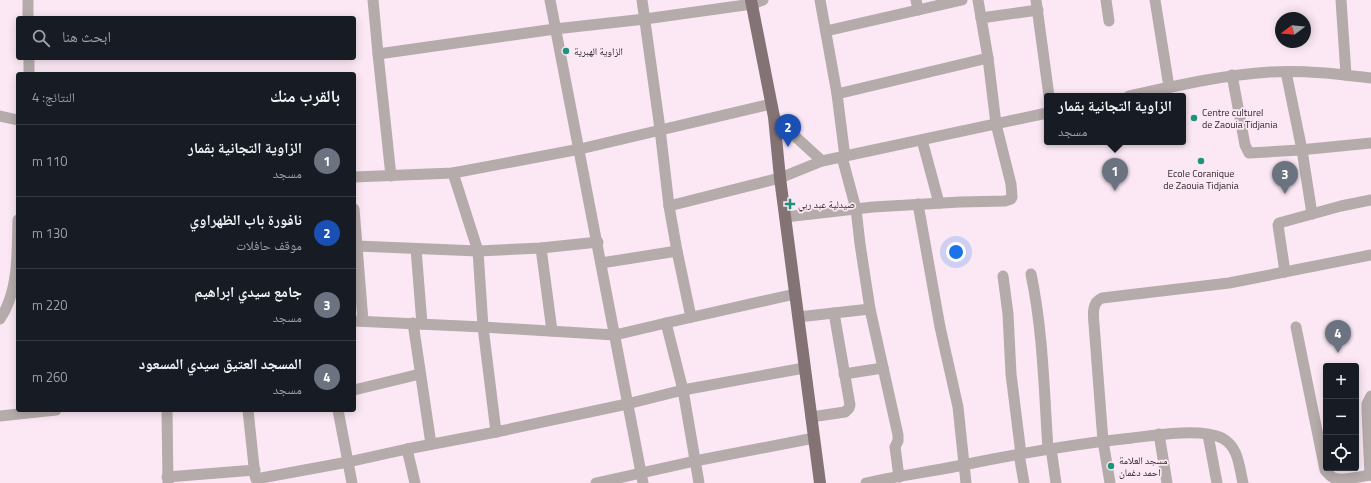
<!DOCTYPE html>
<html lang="ar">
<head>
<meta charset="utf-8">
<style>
	:root { --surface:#171b24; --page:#20242c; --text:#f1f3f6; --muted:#9ea1a6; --line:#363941; --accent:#b45309 }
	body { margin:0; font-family:"Titillium Web","Noto Naskh Arabic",sans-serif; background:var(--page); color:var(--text); direction:rtl }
	.controls { position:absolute; right:12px; bottom:12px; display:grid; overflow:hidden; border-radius:4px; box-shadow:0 2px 10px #0003 }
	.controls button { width:36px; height:36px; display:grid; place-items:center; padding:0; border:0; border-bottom:1px solid var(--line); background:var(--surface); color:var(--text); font:20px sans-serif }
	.compass { position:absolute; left:1275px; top:12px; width:36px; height:36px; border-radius:50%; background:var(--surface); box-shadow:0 2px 10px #0003; rotate:254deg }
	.you { position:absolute; left:956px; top:252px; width:14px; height:14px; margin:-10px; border:3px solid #fff; border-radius:50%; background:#1a73e8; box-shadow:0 0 0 6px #1a73e833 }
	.badge { display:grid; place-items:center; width:26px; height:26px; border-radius:50%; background:var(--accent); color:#fff; font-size:13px; font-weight:700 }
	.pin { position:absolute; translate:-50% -33px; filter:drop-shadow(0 1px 2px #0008) }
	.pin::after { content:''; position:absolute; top:21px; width:14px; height:12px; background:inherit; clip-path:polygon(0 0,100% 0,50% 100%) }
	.popup { position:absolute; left:1044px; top:93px; width:142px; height:52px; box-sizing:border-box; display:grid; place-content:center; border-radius:4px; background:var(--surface); filter:drop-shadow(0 1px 3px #0005); font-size:13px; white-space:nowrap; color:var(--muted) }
	.popup b { font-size:15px; color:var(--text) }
	.popup::after { content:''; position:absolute; left:50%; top:100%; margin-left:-8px; border:8px solid transparent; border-top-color:var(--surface) }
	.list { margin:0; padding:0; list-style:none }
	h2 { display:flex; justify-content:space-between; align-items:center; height:52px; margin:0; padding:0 16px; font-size:17px }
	h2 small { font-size:13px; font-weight:400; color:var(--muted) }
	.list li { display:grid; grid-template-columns:26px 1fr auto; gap:12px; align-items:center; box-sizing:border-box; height:72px; padding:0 16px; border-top:1px solid var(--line) }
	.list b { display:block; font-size:15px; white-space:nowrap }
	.list p { margin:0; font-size:13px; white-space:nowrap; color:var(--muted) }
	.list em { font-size:13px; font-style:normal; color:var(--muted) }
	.icon { flex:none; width:22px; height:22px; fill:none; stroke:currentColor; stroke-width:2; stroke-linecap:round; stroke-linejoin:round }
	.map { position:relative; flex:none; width:1371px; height:483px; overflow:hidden; direction:ltr }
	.search { position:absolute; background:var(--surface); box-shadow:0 2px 10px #0003; left:16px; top:16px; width:340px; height:44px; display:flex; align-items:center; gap:10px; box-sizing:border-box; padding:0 14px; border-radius:4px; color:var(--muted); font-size:15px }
	.panel { position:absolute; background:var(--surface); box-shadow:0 2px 10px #0003; left:16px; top:72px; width:340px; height:340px; border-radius:4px; direction:rtl }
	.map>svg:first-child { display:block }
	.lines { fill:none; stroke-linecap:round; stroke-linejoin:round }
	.minor { stroke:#b5abab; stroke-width:11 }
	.major { stroke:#847374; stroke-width:12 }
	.poi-dot { fill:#1a947a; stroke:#fbe8f4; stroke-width:1.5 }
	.labels { text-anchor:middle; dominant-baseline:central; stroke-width:3.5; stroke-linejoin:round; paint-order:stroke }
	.poi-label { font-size:10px; fill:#2f282c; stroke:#fbe8f4; text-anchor:start }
</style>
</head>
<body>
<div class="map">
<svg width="1371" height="483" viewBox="0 0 1371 483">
	<rect width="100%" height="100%" fill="#fbe8f4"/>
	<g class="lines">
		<g class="minor">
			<path d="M28,0V18"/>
			<path d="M373,0L378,54"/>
			<path d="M550,0L643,483"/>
			<path d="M642,0L660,129L669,206L677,251L691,317"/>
			<path d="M820,0L837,94L845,157"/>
			<path d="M916,0L918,10"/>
			<path d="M1036,0L1049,96"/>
			<path d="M1106,0L1109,21"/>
			<path d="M1155,0L1169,87"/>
			<path d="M1341,0L1346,75"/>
			<path d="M981,18L1038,10"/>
			<path d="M826,31L962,0"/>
			<path d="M29,58V74"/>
			<path d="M1286,72L1302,150L1312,214"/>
			<path d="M1232,75L1245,145L1249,153L1300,150L1371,143"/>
			<path d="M837,94L988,58"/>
			<path d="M1129,96C1175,86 1222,75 1270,72C1304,70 1338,74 1371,78"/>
			<path d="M0,116L18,120"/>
			<path d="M774,117L822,161"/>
			<path d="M922,140L939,203"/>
			<path d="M453,173L478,251L483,327L496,432L627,404L683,390L804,368"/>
			<path d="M391,176L378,54L555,29L645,19L752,4L763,0"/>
			<path d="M354,177L453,173L580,149L771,104"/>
			<path d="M918,204L940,327L958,407L966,483"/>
			<path d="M669,206L780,178L822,161L1047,113"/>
			<path d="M354,209L363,321"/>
			<path d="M785,217L873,207L960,202L1005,201L1011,199L1012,197L1011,184L996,124L988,58L978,0"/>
			<path d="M357,246L478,251L541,248L598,242"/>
			<path d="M541,248L552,331"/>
			<path d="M416,249L422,324"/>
			<path d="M601,263L677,251"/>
			<path d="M1285,272L1278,225L1279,223L1341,206L1371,200"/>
			<path d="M1031,274C1043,331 1044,390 1048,449"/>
			<path d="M1003,276L1008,314L1011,374L1021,454"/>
			<path d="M870,309L898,435V441L895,447L899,477"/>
			<path d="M798,317L870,309L860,244L856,209L842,157"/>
			<path d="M0,319C19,291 17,253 18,220"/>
			<path d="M354,321L483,327L615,335L666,323L683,390L699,483"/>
			<path d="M413,323L431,444"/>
			<path d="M666,323L795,294"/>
			<path d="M1296,327L1325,470C1327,472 1329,475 1332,477C1339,482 1362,476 1371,475"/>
			<path d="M844,374L883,368"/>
			<path d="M354,390L420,374"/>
			<path d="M167,410L168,483"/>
			<path d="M248,410L255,476"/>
			<path d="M338,410L352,483"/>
			<path d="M0,416L56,410"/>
			<path d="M811,417L845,412L849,408L850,405L834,313"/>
			<path d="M1159,434L1167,483"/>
			<path d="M1208,435L1217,483"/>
			<path d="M1051,448L1056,483"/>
			<path d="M1019,454L1024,483"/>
			<path d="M1370,475L1367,411V404L1371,396"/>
			<path d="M167,477L255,470"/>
			<path d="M256,479L348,462L407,449"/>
			<path d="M415,483L407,449L496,432"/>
			<path d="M596,483L695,461L814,438"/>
			<path d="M866,483C897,476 928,472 958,466C1016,454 1073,444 1132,438C1155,435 1201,428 1222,438C1239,447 1239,467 1243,483"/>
			<path d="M1110,483L1103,441L1094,324C1093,314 1092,302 1102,298L1229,283L1371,255"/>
		</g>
		<path class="major" d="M751,0L774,117L780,178L820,483"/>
	</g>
	<g class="poi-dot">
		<circle cx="566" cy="51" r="4"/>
		<circle cx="1194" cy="118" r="4"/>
		<circle cx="1201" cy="161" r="4"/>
		<path d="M788 198h4v4h4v4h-4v4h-4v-4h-4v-4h4z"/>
		<circle cx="1111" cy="466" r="4"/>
	</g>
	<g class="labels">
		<g class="poi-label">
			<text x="574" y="51">الزاوية الهبرية</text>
			<text x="1202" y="112">Centre culturel<tspan x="1202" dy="12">de Zaouia Tidjania</tspan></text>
			<text x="1201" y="173" text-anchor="middle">Ecole Coranique<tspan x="1201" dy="12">de Zaouia Tidjania</tspan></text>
			<text x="798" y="204">صيدلية عبد ربي</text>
			<text x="1119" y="460">مسجد العلامة<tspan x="1119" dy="12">احمد دغمان</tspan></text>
		</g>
	</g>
</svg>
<div class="controls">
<button>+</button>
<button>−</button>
<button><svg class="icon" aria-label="locate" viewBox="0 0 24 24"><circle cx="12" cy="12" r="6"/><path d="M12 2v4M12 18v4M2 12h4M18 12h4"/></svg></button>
</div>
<svg class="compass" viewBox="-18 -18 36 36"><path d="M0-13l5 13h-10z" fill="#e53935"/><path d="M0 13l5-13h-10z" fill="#9ea1a6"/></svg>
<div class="you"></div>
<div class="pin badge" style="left:1115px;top:191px;background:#6b7280">1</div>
<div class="popup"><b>الزاوية التجانية بقمار</b>مسجد</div>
<div class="pin badge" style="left:788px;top:147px;background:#1a4fb4">2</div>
<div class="pin badge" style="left:1285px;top:194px;background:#6b7280">3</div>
<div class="pin badge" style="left:1338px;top:353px;background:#6b7280">4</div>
<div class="search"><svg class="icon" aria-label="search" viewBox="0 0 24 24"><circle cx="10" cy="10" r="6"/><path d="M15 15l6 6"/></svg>ابحث هنا</div>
<section class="panel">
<h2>بالقرب منك<small>النتائج: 4</small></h2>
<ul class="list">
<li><span class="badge" style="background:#6b7280">1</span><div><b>الزاوية التجانية بقمار</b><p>مسجد</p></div><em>110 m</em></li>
<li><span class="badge" style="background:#1a4fb4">2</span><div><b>نافورة باب الظهراوي</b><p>موقف حافلات</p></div><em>130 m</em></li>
<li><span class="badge" style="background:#6b7280">3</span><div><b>جامع سيدي ابراهيم</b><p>مسجد</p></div><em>220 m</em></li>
<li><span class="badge" style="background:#6b7280">4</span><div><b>المسجد العتيق سيدي المسعود</b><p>مسجد</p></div><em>260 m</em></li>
</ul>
</section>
</div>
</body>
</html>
